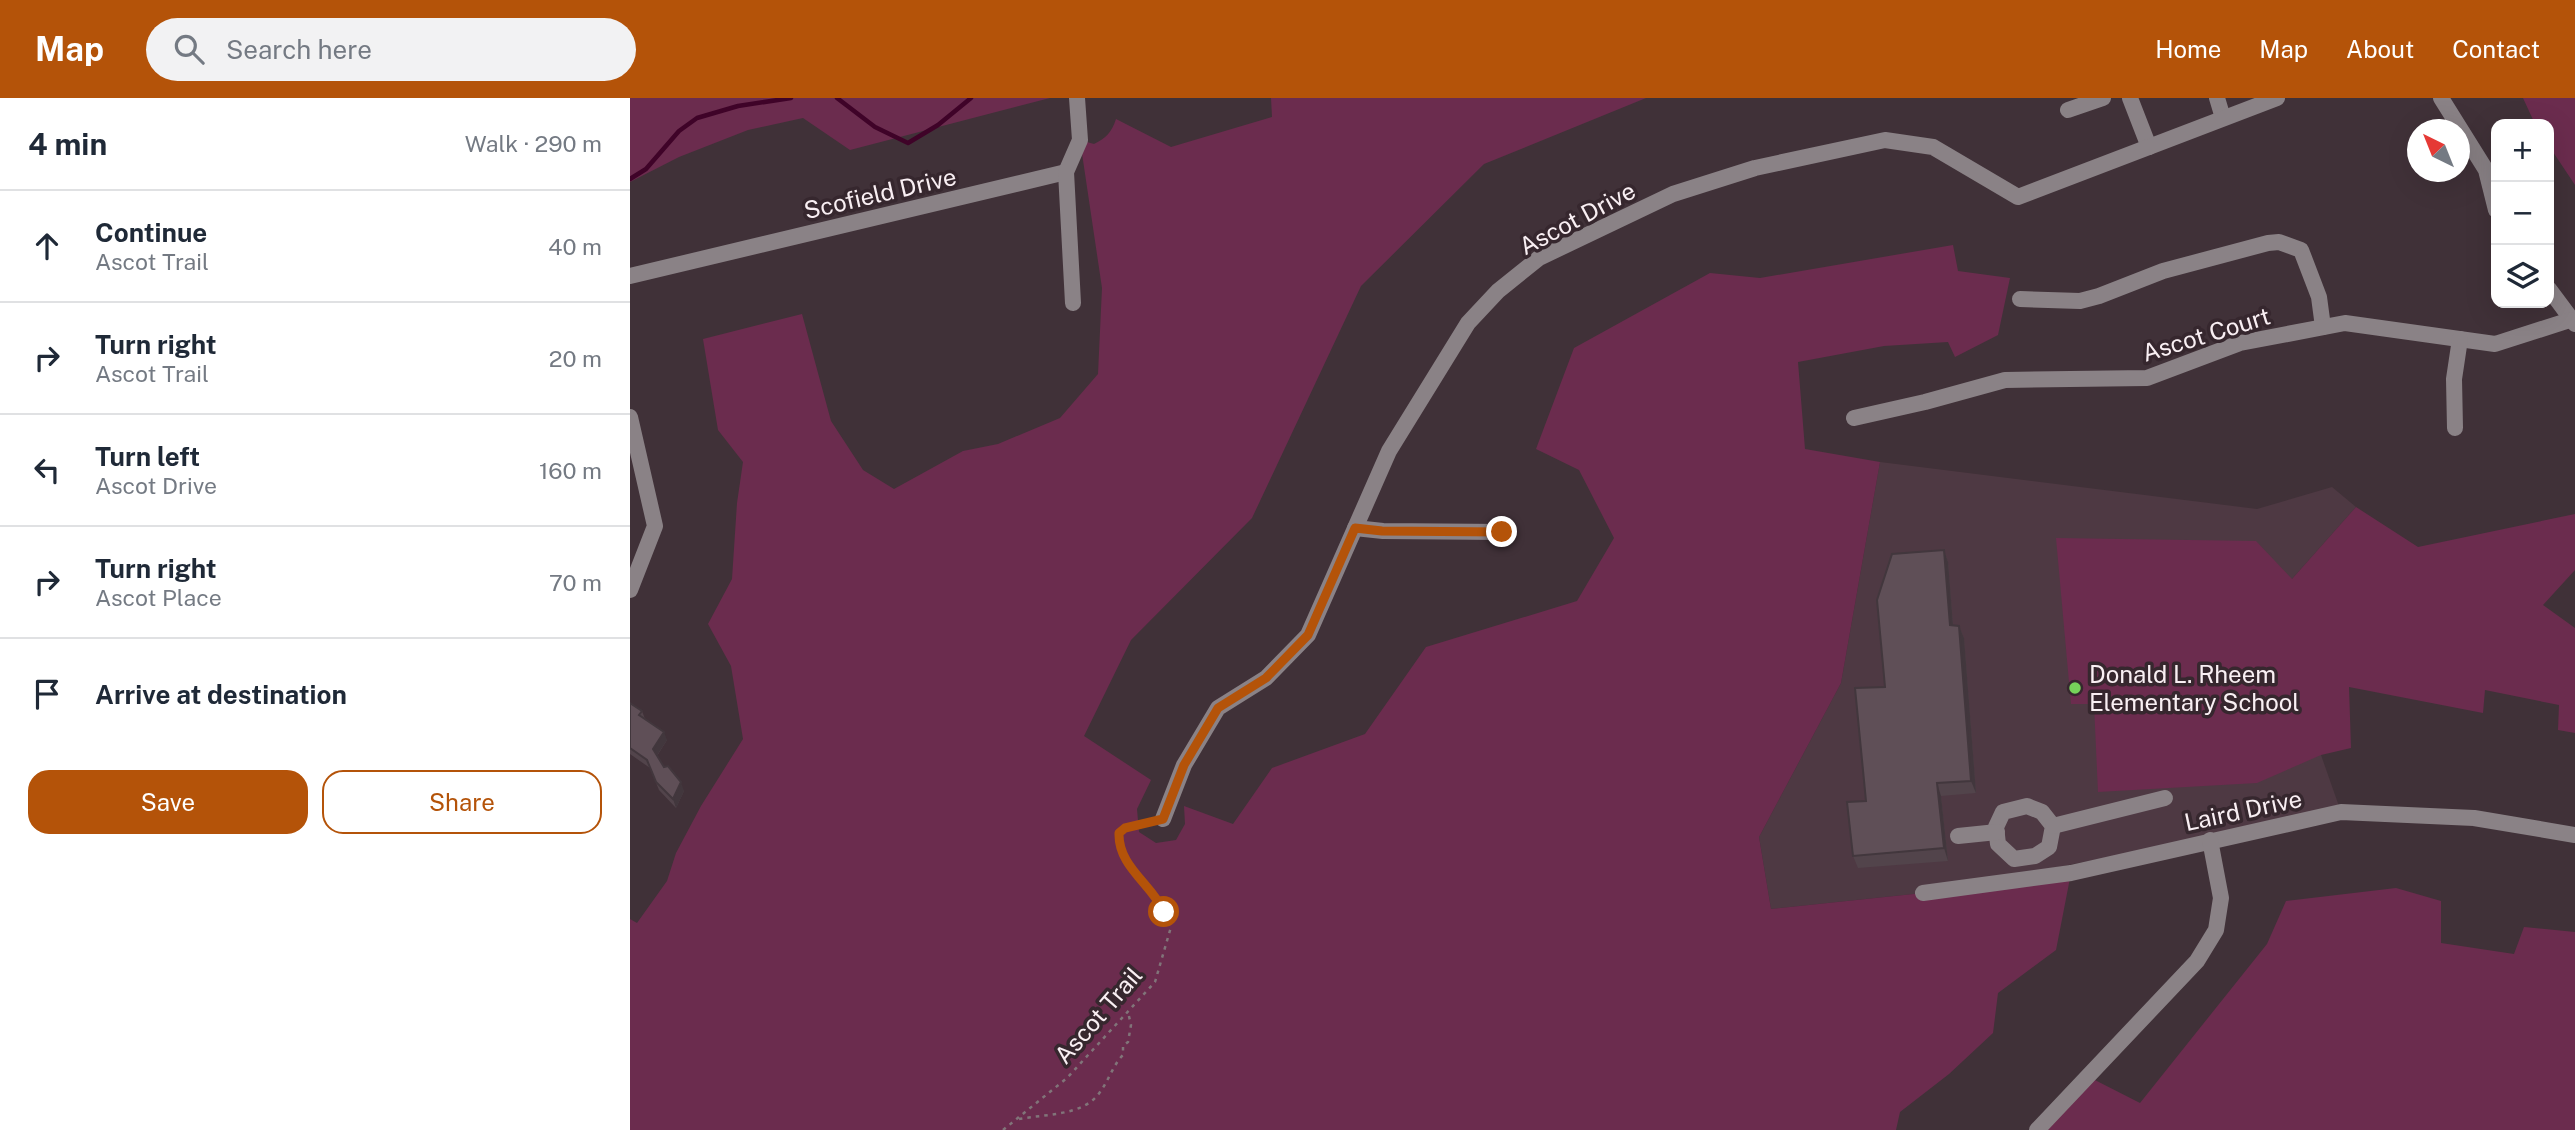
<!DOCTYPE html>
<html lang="en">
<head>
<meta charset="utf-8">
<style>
	:root { --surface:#fff; --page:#f2f2f3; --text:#1f2937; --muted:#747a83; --line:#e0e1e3; --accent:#b45309 }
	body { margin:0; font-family:"Public Sans",sans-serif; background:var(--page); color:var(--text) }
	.controls { position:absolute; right:21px; top:21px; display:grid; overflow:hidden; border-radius:14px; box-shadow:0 7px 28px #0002 }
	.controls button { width:63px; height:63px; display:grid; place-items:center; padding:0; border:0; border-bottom:2px solid var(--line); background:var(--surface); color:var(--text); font:35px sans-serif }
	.compass { position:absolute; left:1777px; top:21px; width:63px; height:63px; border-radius:50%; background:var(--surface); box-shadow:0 7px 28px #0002; rotate:317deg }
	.stop { position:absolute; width:21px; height:21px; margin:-16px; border:5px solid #b45309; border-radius:50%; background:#fff }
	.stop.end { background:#b45309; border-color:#fff; box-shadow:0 2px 7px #0008 }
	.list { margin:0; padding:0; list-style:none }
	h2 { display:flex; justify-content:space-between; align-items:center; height:91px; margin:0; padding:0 28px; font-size:30px }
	h2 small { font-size:23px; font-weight:400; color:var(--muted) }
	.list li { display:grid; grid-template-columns:46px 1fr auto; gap:21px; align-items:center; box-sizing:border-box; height:112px; padding:0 28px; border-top:2px solid var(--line) }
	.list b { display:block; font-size:26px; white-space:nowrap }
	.list p { margin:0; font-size:23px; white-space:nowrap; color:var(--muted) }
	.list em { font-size:23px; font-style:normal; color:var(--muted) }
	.actions { display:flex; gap:14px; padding:21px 28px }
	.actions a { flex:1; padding:16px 0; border:2px solid var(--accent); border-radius:21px; text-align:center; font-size:24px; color:var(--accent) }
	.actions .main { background:var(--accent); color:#fff }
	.icon { flex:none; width:38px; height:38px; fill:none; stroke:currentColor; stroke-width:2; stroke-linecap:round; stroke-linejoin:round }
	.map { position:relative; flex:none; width:1945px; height:1032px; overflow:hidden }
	header { display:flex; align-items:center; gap:42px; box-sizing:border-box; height:98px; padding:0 35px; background:var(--accent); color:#fff }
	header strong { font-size:33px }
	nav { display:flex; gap:38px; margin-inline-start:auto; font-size:24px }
	.search { width:490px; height:63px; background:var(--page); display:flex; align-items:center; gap:18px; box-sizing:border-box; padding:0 24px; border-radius:38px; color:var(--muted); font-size:26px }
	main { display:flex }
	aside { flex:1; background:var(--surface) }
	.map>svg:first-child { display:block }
	.built { fill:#4e3943 }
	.green { fill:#6b2c4e }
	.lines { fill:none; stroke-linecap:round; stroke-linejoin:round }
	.stream { stroke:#3f0328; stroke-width:4.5 }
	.path { stroke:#817479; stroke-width:2.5; stroke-dasharray:3.5 5; stroke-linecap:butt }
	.minor { stroke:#8a8286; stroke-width:16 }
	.wall { fill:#52444b }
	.shaded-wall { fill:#42373d }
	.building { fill:#5f4f57; stroke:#42373d; stroke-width:2 }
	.route { stroke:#b45309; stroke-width:9 }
	.poi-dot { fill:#76d25a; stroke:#36272e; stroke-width:2.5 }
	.labels { text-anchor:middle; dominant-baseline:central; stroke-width:7; stroke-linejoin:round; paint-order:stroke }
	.street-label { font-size:24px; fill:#f9eff3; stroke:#36272e }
	.poi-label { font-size:24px; fill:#f9eff3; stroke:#36272e; text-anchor:start }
</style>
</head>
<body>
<header>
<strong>Map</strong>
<div class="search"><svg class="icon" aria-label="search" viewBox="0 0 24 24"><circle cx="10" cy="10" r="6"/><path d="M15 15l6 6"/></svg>Search here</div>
<nav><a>Home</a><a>Map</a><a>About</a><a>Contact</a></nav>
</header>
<main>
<aside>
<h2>4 min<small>Walk · 290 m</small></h2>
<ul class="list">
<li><svg class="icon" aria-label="ahead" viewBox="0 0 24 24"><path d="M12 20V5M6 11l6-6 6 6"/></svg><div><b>Continue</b><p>Ascot Trail</p></div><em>40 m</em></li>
<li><svg class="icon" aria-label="right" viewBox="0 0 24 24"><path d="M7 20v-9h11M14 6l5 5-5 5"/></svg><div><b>Turn right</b><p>Ascot Trail</p></div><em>20 m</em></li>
<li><svg class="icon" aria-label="left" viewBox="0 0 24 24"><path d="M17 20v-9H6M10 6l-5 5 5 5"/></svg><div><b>Turn left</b><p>Ascot Drive</p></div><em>160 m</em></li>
<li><svg class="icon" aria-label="right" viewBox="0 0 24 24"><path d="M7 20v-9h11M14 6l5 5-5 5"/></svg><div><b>Turn right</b><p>Ascot Place</p></div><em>70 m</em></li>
<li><svg class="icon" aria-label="arrive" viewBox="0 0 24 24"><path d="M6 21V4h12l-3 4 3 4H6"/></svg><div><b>Arrive at destination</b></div></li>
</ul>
<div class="actions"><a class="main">Save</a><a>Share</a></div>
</aside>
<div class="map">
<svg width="1945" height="1032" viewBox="0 0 1945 1032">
	<rect width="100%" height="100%" fill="#403138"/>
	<path class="built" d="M1250,364L1627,411L1702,389L1726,409L1662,481L1691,657L1711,714L1293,795L1141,811L1129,739L1211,585Z"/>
	<g class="green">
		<path d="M0,0H420L220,52L173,20L118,32L49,59L0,84Z"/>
		<path d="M641,0H1016L854,66L731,188L622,420L501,542L454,638L521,682L507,711L509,734L526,745L546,742L555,726L554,708L603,726L642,670L735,636L796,549L947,503L984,440L949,372L906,351L944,250L1080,175L1130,180L1323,147L1328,173L1380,180L1368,237L1325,259L1318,244L1254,248L1168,264L1175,351L1250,364L1211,585L1129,739L1141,811L1293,795L1441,775L1426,852L1368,895L1363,935L1319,976L1270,1014L1266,1032H0V821L7,825L37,783L46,755L71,708L113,641L101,568L78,526L102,481L107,405L113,364L88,332L73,241L172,216L201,323L233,372L264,391L333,353L368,346L430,320L468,276L472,190L450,42L464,46C476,40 482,34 486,21L541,49L642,19Z"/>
		<path d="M1893,0H1945V87L1919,48V26H1905Z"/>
		<path d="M1726,409L1788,449L1945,416V472L1913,507L1945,530V635L1928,632L1929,607L1855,592L1853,615L1719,589L1721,650L1691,657L1627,685L1468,694L1464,606H1441L1426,440L1626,443L1662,481Z"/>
		<path d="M1766,790L1811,803V845L1884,856L1894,829L1945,834V1032H1407L1457,978L1510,1005L1637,846L1656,803Z"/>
	</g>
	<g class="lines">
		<g class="stream">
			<path d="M207,0L245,29L278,45L308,27L341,0"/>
			<path d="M0,81L16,71L49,33L67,20L108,8L161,0"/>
		</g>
		<g class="path">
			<path d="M389,1021C415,1016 454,1018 470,994C479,982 483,967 493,957V948L498,944L501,927L498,914"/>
			<path d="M373,1032L437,980L525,884L541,829C536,819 533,808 527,799C516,784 480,757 490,735C493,726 511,726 519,724"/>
		</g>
		<g class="minor">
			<path d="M1500,0L1519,49"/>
			<path d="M1587,0L1593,20"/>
			<path d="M1811,0L1856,72L1866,112"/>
			<path d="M1438,12L1473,0"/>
			<path d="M0,178L436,74"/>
			<path d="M1919,191L1945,226"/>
			<path d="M1390,201L1450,203L1469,198L1533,173L1638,145L1649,144L1671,152L1689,199L1693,229"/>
			<path d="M443,205L436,74L450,42L447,0"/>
			<path d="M0,319L25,428L0,492"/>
			<path d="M1224,320L1295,304L1375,282L1517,280L1610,245L1715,225L1865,246L1940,222"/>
			<path d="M1825,330L1824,281L1830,241"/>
			<path d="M725,430L753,433L872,434"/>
			<path d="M1397,708L1412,714L1423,728L1419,749L1405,758L1384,761L1368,746L1366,729L1373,714Z"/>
			<path d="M533,721L554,667L588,610L636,580L678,537L759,353L838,225L868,193L909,160L1043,96L1125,70L1255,42L1303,49L1388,99L1647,0"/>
			<path d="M1423,728L1535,700"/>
			<path d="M1328,738L1367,734"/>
			<path d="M1293,795L1441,775L1711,714L1844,720L1945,737"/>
			<path d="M1407,1032L1567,863L1586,832L1591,800L1580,742"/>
		</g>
	</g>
	<g class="wall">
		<path d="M1314,452L1318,464L1323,527L1329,528L1334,540L1346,695L1311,698L1318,763L1228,770L1223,758L1236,703L1255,589Z"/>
		<path d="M0,605L12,613L15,621L37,642L27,658L34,669L54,693L46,710L29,692L20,670L0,656Z"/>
	</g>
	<g class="shaded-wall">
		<path d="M1314,452L1318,464L1324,540L1320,527Z"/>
		<path d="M1329,528L1334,540L1346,695L1341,683Z"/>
		<path d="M34,634L37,642L26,659L23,651Z"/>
		<path d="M51,684L54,693L46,710L43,701Z"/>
		<path d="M1307,685L1311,698L1318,763L1314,750Z"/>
	</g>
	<g class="building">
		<path d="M1314,452L1320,527L1329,528L1341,683L1307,685L1314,750L1223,758L1217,704L1236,703L1225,590L1255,589L1247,502L1262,456Z"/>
		<path d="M0,605L12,613L9,617L34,634L23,651L34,669L38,668L51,684L43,701L26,684L17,662L0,650Z"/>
	</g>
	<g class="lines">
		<path class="route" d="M534,814C522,786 488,769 489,735L495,730L533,721L554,667L588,610L636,580L678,537L725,430L752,433L872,434"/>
	</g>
	<circle class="poi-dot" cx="1445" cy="590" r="7"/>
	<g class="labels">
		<g class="street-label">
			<text transform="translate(250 95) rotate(-13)">Scofield Drive</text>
			<text transform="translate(947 120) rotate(-28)">Ascot Drive</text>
			<text transform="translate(1576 236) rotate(-17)">Ascot Court</text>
			<text transform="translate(1613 712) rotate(-12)">Laird Drive</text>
			<text transform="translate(468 917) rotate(-49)">Ascot Trail</text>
		</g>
		<g class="poi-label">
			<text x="1459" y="576">Donald L. Rheem<tspan x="1459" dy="28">Elementary School</tspan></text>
		</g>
	</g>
</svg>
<div class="controls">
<button>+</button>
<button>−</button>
<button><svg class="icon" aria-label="layers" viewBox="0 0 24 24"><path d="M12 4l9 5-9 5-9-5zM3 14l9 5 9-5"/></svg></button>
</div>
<svg class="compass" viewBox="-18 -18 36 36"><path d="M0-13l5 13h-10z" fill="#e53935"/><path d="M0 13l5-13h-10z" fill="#747a83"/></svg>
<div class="stop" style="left:534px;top:814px"></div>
<div class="stop end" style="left:872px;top:434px"></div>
</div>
</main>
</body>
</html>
